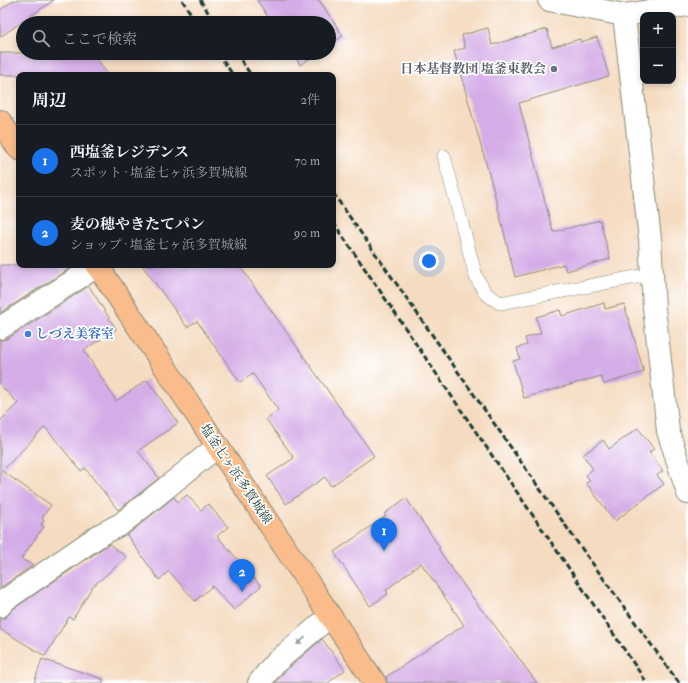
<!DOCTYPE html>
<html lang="ja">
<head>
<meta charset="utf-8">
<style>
	:root { --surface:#171b24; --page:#20242c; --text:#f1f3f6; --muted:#9ea1a6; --line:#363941; --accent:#1a73e8 }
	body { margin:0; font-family:"IM FELL Double Pica","Noto Serif JP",serif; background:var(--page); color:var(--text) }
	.controls { position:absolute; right:12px; top:12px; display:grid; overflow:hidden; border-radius:8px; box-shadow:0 2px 6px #0003 }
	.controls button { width:36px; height:36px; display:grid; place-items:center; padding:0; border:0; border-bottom:1px solid var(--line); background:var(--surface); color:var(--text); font:20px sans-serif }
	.you { position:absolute; left:429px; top:261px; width:14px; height:14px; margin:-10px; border:3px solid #fff; border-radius:50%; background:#1a73e8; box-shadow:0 0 0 6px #1a73e833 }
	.badge { display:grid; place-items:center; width:26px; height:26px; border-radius:50%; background:var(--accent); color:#fff; font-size:13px; font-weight:700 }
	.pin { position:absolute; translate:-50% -33px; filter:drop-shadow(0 1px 2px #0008) }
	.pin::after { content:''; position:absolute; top:21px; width:14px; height:12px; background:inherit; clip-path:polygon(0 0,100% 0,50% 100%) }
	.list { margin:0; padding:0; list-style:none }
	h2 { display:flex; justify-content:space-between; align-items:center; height:52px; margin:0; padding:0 16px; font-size:17px }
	h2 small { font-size:13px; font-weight:400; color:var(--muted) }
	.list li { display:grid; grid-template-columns:26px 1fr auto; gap:12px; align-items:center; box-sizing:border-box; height:72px; padding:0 16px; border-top:1px solid var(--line) }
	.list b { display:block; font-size:15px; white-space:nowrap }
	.list p { margin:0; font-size:13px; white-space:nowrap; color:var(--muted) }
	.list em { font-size:13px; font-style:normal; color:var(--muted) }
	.icon { flex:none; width:22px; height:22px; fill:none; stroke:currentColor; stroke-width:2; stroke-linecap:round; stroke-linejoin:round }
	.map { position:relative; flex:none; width:688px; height:683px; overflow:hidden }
	.search { position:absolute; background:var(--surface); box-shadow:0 2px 6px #0003; left:16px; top:16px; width:320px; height:44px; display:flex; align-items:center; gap:10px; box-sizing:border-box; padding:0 14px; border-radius:22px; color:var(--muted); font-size:15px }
	.panel { position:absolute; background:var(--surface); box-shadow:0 2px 6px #0003; left:16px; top:72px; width:320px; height:196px; border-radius:8px }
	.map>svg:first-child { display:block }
	.building { fill:#d4ace7 }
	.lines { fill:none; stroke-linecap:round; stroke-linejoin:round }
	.lane-casing { stroke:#8a8c7a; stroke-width:14 }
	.street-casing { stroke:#8a8c7a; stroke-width:24 }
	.primary-casing { stroke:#8a8c7a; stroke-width:24 }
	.lane { stroke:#fff; stroke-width:13 }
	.street { stroke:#fff; stroke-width:22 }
	.primary { stroke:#fabc8b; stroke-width:22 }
	.rail { stroke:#1f3d34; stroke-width:3; stroke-dasharray:6 3; stroke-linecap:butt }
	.oneway { fill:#8f9e9a }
	.worship-dot { fill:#6b7280; stroke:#fff; stroke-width:1.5 }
	.shop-dot { fill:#3f7fe0; stroke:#fff; stroke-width:1.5 }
	.labels { text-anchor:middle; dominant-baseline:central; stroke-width:3.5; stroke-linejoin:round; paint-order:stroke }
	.worship-label { font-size:13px; font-weight:bold; fill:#5b616d; stroke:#fff; text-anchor:end }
	.shop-label { font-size:13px; font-weight:bold; fill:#366cbe; stroke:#fff; text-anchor:start }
	.street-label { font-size:13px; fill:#1f3d34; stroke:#fff }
</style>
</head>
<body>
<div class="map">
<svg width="688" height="683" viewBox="0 0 688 683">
	<rect width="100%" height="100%" fill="#fff"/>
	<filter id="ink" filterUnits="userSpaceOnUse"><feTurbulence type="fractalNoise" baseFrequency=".025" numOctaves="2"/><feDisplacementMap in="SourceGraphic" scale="8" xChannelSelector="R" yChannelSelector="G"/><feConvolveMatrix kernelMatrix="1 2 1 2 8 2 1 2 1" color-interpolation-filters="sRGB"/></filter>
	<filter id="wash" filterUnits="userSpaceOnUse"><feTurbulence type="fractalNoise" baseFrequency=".012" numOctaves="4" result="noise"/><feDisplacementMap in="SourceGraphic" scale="16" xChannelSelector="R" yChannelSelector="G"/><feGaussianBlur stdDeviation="0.9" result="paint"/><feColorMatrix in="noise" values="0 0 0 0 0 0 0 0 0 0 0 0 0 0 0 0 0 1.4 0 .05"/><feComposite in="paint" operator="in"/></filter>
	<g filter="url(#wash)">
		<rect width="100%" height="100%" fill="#f5dcc1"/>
		<g id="blocks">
			<g class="building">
				<path d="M14,0H54L0,37V10Z"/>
				<path d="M257,0H319L343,36L329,45V23H272Z"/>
				<path d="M488,28L492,45L547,29L552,47L580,39L581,42L597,37L609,76L519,103L553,232L600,220L610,259L566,271L564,264L515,277L493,188L454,51L465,48L462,35Z"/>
				<path d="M0,53H93L108,75H0Z"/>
				<path d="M293,53H318L300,65Z"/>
				<path d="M0,265H75L0,313Z"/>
				<path d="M142,265H239L374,456L331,486L325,477L286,504L267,476L294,458L266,419L278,410L253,374L240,382L197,321L187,327Z"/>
				<path d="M89,286L116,329L84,350L116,401L147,380L178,423L138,451L159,478L118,510L85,468L81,471L45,427L2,471L51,505L42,518L44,520L41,525L44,526L21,559L33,565L0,588V421L18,403L0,385V340L7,339Z"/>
				<path d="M604,303L605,309L624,304L644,372L604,384L601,376L524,398L513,361L520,359L517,348L527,345L525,338L541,333L536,317L560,310L562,316Z"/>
				<path d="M638,428L654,449L649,452L663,471L657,475L664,484L615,521L586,483L590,481L586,475L593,469L583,455L603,440L609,449Z"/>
				<path d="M187,495L201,510L208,504L228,527L217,536L261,586L234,610L212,586L195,601L169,571L159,580L127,535L174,497L178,502Z"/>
				<path d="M406,498L440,548L438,549L483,612L484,611L537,683H387L386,677L464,625L421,563L386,590L388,594L370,606L334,552L386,516L384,514Z"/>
				<path d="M109,544L127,557L92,587L73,619L69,617L45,656L0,629V618H5L13,609Z"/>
				<path d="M322,639L345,670L328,683H275L283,673Z"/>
				<path d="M42,659L103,679V683H34Z"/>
			</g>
		</g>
	</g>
	<g filter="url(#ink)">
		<use href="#blocks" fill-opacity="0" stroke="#8a8c7a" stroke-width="1"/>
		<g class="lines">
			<g class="lane-casing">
				<path id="lane" d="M444,156L476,277L486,294L500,303L652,274"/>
			</g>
			<g class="street-casing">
				<g id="street">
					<path d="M549,0L624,15L688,5"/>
					<path d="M624,15L650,239L654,308L668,431L688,493"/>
					<path d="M0,328L97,266"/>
					<path d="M0,606L5,600L100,535L121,524L218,446"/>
					<path d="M259,683L274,664L330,616"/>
				</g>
			</g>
			<g class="primary-casing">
				<g id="primary">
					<path d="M0,121L19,149"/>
					<path d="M97,265L375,683"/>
				</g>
			</g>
			<use href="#lane" class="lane"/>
			<use href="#street" class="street"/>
			<use href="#primary" class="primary"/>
			<g class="rail">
				<path d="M182,0L197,23"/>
				<path d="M200,0L215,23"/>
				<path d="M218,53L233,75"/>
				<path d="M236,53L251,75"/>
				<path d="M333,193L577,542L679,683"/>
				<path d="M333,222L647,683"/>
			</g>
		</g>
		<defs><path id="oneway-solid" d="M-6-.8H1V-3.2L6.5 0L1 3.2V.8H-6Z"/></defs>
		<use class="oneway" href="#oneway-solid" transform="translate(301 641) rotate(139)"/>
	</g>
	<circle class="worship-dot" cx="554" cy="69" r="4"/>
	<circle class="shop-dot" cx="28" cy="334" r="4"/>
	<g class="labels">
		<g class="worship-label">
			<text x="546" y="69">日本基督教団 塩釜東教会</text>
		</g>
		<g class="shop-label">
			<text x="36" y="334">しづえ美容室</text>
		</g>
		<g class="street-label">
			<text transform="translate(236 474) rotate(56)">塩釜七ヶ浜多賀城線</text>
		</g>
	</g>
</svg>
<div class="controls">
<button>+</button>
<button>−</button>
</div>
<div class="you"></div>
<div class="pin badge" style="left:384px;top:551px">1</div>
<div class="pin badge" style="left:242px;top:592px">2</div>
<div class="search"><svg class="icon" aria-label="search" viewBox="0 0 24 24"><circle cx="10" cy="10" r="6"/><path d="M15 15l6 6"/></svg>ここで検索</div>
<section class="panel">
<h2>周辺<small>2件</small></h2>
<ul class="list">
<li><span class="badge">1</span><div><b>西塩釜レジデンス</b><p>スポット · 塩釜七ヶ浜多賀城線</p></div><em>70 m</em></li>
<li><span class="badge">2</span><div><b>麦の穂やきたてパン</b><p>ショップ · 塩釜七ヶ浜多賀城線</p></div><em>90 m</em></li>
</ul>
</section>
</div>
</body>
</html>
